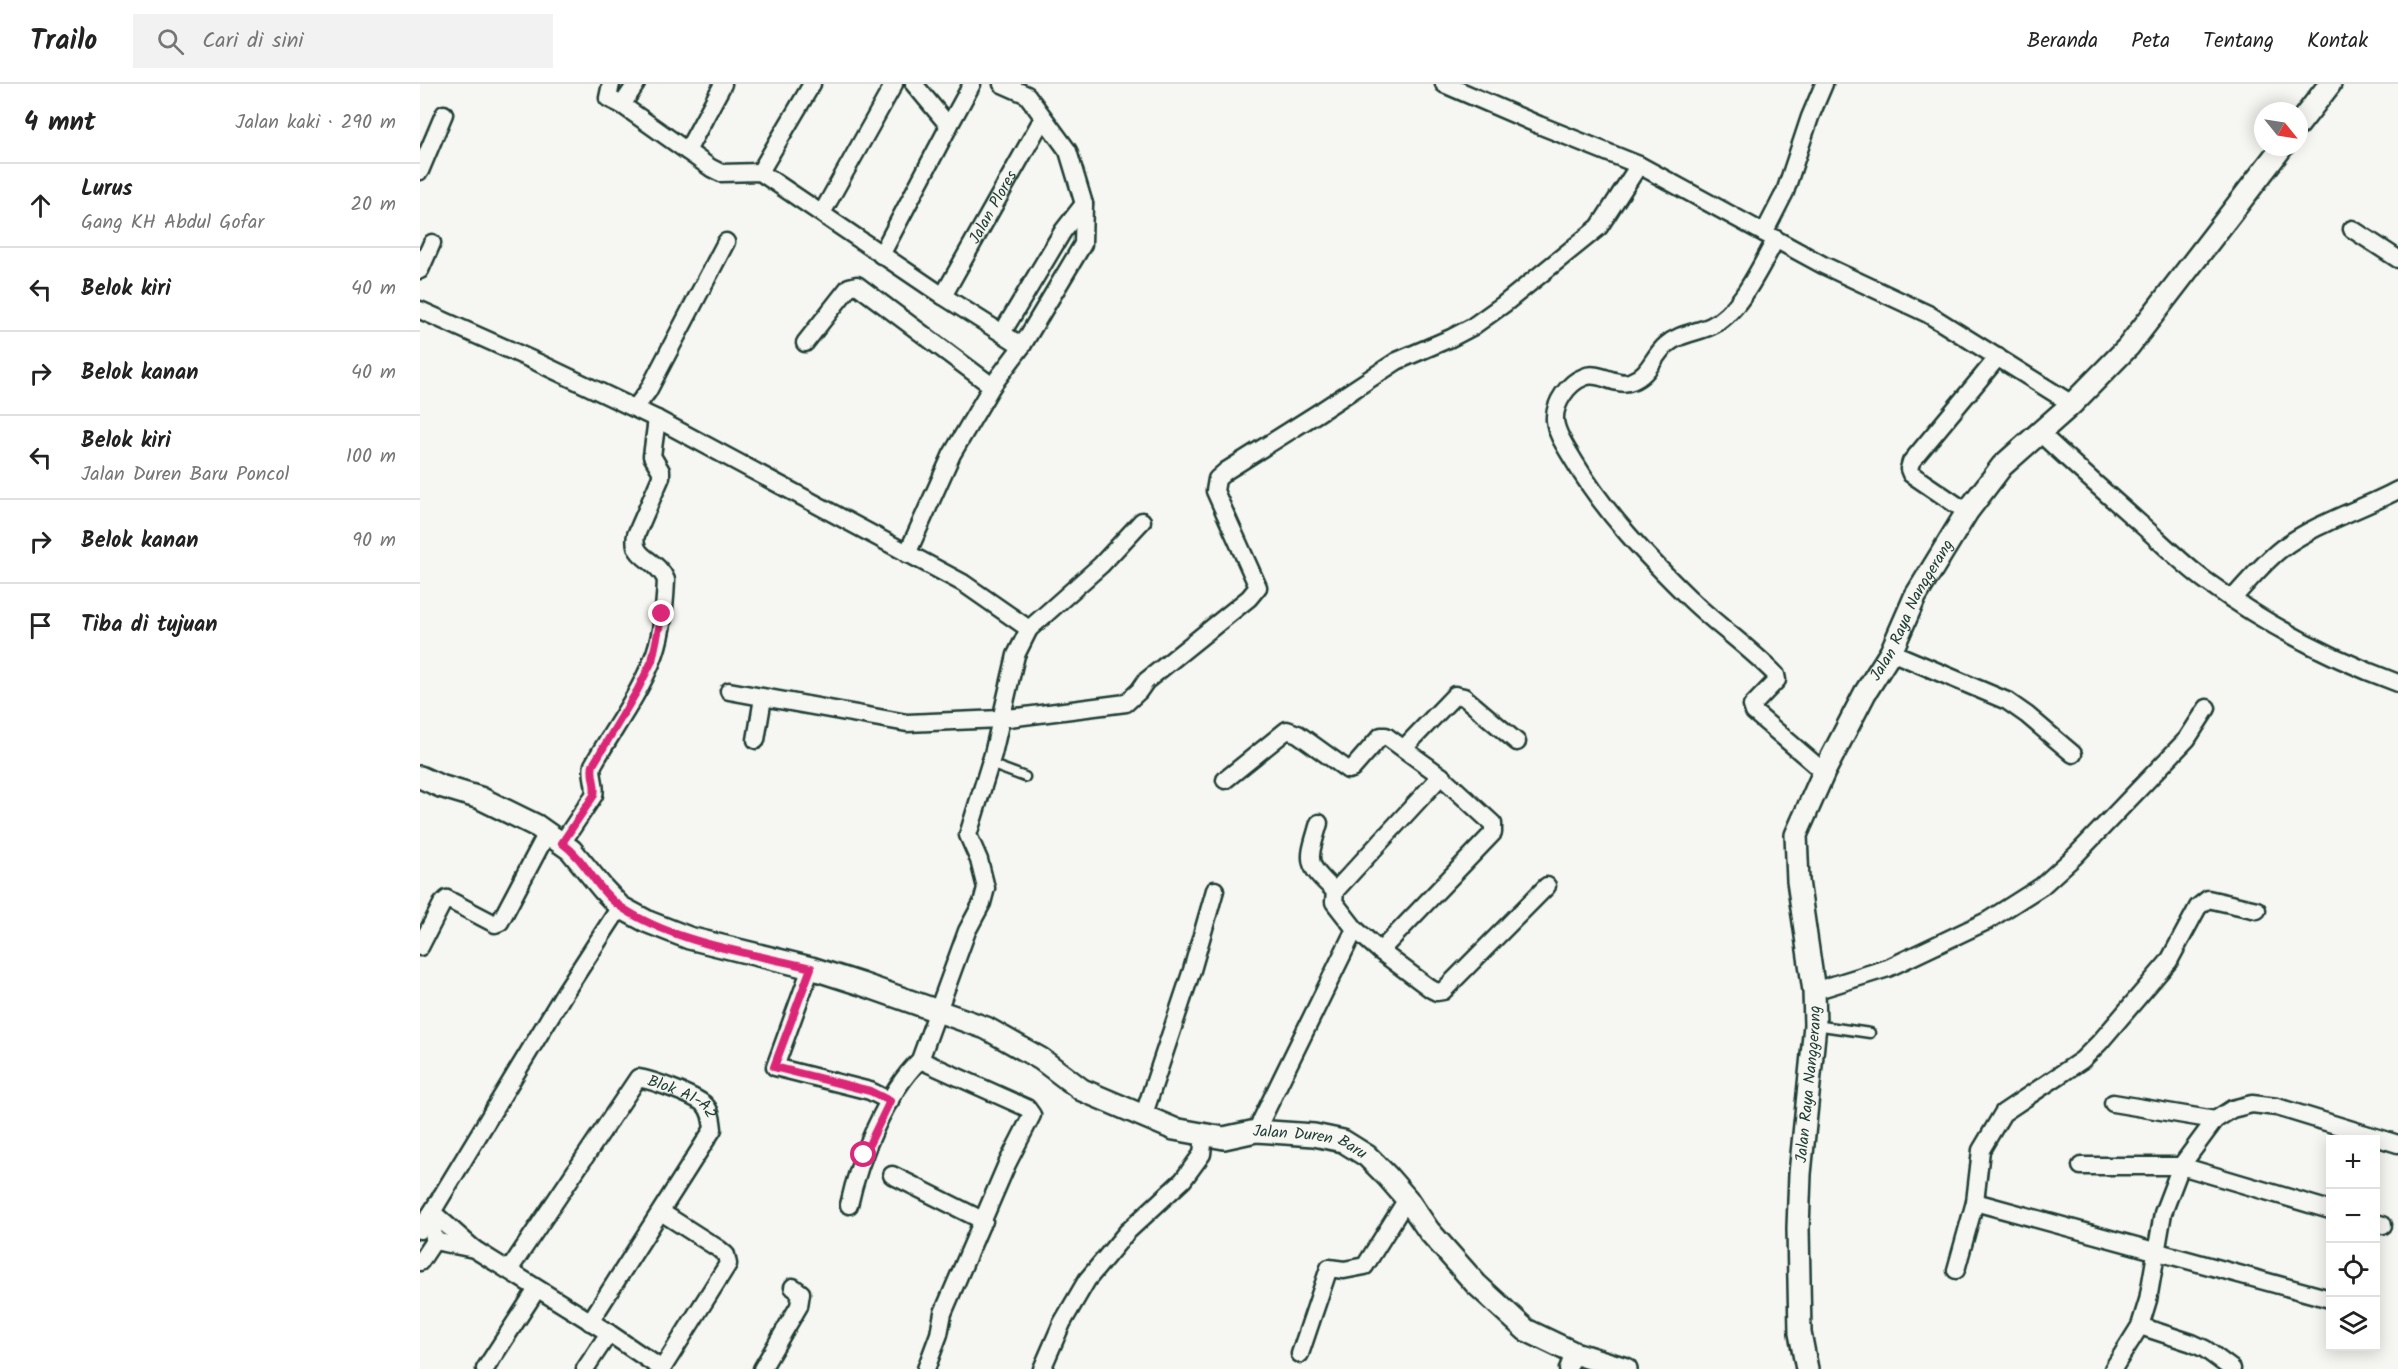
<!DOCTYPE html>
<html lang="id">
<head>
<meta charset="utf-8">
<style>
	:root { --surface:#fff; --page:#f2f2f2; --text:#222; --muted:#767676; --line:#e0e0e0 }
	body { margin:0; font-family:Kalam,sans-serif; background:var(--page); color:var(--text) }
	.controls { position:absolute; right:18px; bottom:18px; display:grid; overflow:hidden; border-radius:0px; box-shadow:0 3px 15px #0003 }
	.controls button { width:54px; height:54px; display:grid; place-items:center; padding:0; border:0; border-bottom:2px solid var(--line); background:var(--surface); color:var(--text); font:30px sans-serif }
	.compass { position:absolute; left:1834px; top:18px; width:54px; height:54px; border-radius:50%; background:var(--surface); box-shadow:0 3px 15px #0003; rotate:120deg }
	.stop { position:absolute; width:18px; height:18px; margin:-14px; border:4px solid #db2777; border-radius:50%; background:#fff }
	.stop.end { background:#db2777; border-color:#fff; box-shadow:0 2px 6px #0008 }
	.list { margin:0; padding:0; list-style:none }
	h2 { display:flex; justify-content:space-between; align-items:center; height:78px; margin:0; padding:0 24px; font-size:26px }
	h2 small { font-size:20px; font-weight:400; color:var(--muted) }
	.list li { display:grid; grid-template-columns:39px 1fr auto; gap:18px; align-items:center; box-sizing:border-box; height:84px; padding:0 24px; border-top:2px solid var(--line) }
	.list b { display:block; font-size:22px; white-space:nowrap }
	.list p { margin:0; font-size:20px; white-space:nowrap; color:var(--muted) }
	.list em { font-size:20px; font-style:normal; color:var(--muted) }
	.icon { flex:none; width:33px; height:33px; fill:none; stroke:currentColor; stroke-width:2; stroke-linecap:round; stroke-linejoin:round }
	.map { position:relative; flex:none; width:1978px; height:1285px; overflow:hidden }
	header { display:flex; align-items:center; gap:36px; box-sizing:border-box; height:84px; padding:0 30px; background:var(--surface); border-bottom:2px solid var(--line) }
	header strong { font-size:28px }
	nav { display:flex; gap:33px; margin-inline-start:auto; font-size:21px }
	.search { width:420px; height:54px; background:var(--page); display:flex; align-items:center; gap:15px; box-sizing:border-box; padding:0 21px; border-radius:0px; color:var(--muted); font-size:22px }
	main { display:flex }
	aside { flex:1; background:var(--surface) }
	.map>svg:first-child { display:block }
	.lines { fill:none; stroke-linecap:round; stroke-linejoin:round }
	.service-casing { stroke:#1f3d34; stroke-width:13 }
	.minor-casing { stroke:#1f3d34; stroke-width:21 }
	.tertiary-casing { stroke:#1f3d34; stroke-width:26 }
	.service { stroke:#f6f6f2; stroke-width:8 }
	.minor { stroke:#f6f6f2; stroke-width:16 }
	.tertiary { stroke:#f6f6f2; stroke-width:21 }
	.route { stroke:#db2777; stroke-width:8 }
	.labels { text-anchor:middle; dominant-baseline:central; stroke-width:5; stroke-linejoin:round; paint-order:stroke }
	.street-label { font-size:16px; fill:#1f3d34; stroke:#f6f6f2 }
</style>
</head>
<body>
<header>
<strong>Trailo</strong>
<div class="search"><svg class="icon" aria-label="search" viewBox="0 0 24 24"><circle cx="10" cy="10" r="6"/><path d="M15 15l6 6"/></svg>Cari di sini</div>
<nav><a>Beranda</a><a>Peta</a><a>Tentang</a><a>Kontak</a></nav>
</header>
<main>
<aside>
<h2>4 mnt<small>Jalan kaki · 290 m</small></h2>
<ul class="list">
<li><svg class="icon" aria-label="ahead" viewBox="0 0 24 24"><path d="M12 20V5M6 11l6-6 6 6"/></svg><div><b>Lurus</b><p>Gang KH Abdul Gofar</p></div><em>20 m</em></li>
<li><svg class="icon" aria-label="left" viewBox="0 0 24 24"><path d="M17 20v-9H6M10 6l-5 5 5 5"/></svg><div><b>Belok kiri</b></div><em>40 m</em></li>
<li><svg class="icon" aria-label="right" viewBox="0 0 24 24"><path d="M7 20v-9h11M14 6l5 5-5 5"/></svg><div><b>Belok kanan</b></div><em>40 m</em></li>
<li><svg class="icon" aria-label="left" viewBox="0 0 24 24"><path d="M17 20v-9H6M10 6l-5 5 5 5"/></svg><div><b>Belok kiri</b><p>Jalan Duren Baru Poncol</p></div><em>100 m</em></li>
<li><svg class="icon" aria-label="right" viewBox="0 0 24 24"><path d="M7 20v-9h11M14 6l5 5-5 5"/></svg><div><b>Belok kanan</b></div><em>90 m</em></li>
<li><svg class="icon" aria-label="arrive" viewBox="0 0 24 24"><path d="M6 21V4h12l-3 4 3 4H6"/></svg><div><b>Tiba di tujuan</b></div></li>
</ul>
</aside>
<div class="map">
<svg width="1978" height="1285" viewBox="0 0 1978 1285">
	<rect width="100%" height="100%" fill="#f6f6f2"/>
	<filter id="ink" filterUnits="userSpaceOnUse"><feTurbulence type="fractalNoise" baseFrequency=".0167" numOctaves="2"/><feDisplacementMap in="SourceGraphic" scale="12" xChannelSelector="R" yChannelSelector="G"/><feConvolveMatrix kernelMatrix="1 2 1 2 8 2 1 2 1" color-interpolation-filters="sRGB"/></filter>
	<g filter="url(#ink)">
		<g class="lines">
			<g class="service-casing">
				<g id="service">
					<path d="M570,680L605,693"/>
					<path d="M1395,941L1450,949"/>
				</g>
			</g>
			<g class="minor-casing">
				<g id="minor">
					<path d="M191,0L188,14L202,21L291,84L301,89L340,88L523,212L602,262"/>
					<path d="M1024,0L1119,41L1219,81L1403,181L1508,230L1652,320"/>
					<path d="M202,21L216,0"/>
					<path d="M529,42L552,0"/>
					<path d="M267,67L303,0"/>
					<path d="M0,87L24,30"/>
					<path d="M340,88L392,0"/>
					<path d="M402,129L474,0"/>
					<path d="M1932,145L1978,175"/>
					<path d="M1344,149L1365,108L1390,33L1404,0"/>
					<path d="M1356,155C1341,181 1320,229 1291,242C1276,249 1260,249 1246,261C1233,272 1230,290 1212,297C1196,304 1179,286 1164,293C1148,299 1134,319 1135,336C1136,350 1147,365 1154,377C1185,429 1227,473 1271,516C1298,542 1330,564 1356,591L1357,596L1332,622L1334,628L1404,688"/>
					<path d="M461,171L529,42L494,0"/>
					<path d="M0,186L12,159"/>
					<path id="s1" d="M523,212L623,34"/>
					<path d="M0,226L119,279L237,335L543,499L609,545L596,571L573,670L548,751L559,776L566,804L562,819L547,847L500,976C466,1009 439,1075 429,1121"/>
					<path d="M582,249L643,147L664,120"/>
					<path d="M385,259L429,203L437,201L572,302"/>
					<path d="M215,324L228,307L306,158"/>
					<path d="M1620,349C1654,381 1689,412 1724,443C1744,461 1764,481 1786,497C1845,540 1909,574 1978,599"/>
					<path d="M1547,428L1491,390L1489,385L1491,378L1578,273"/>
					<path d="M487,470L532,370L572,302L602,262L663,160L664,120L648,67L607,11L582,0"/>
					<path d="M1812,515C1828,498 1843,479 1861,465C1896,439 1940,426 1978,406"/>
					<path d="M609,545L681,481L722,437"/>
					<path d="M1471,568L1587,617L1607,631L1653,670"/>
					<path d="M309,607L487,639L581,635L706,619L719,607L726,597L829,514L838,503L795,407L797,395L806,387L898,329L977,277L1031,254L1052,243L1084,220L1179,143L1219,81"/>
					<path d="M336,656L343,614"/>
					<path d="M984,664L1035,611L1044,613L1097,658"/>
					<path d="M805,696L867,646L878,650L928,686L932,685L961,652H966L1021,692L1073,740V749L960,867"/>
					<path d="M899,739C888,777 884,779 915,807"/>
					<path d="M142,759L174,711C177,700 170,692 173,681C192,647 217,614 232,577C242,554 245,521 246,496C237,474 211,475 216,451L241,393V387L232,372L237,335"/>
					<path d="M935,845L960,867L1011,905L1017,908L1023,907L1127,802"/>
					<path d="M0,863L22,820L27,815L75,840L80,838L127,749"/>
					<path d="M391,884L355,983L450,1007L470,1017"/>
					<path d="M1394,907L1468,884L1567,837L1622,802L1655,772L1767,655L1787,624"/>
					<path d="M500,976L607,1024L612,1031L587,1080L523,1229L519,1250L506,1285"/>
					<path d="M1693,1019L1795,1036"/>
					<path d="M723,1033L772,886L795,806"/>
					<path d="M836,1047L935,845L914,818L915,807L1021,692"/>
					<path d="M1661,1082H1761L1910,1126"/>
					<path d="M472,1091L564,1137"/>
					<path d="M1555,1118L1561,1066L1583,1029L1662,976L1680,958L1749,877L1778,823L1788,815L1837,826"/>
					<path d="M241,1128L299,1165L306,1171L308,1180L242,1285"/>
					<path d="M1956,1139L1963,1141"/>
					<path d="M0,1146L12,1128L54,1165"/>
					<path d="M14,1157L54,1165L189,1249L242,1285"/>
					<path d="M0,1178L14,1157L12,1128L145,908L200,823"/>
					<path id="s2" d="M89,1186L218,994C232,996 273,1011 284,1020C291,1026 292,1036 293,1045L170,1238"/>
					<path d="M1536,1186L1555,1118L1910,1215"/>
					<path d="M1720,1242L1772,1259L1785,1265L1812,1285"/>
					<path d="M880,1270L909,1184L924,1186L945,1182L987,1115"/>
					<path d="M65,1285L117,1205"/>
					<path d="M165,1285L189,1249"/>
					<path d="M342,1285L379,1222L381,1209L373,1203"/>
					<path d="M622,1285L642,1239L667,1196L707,1148L763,1096L782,1070L784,1051"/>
					<path d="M1148,1285L1154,1269"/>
					<path d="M1693,1285L1720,1242L1728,1216L1743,1129L1761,1082L1795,1036L1812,1025L1832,1020L1857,1023L1978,1060"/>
				</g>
			</g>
			<g class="tertiary-casing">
				<g id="tertiary">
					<path d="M1879,40L1910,0"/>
					<path id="s3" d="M0,693L20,702L60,714L117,742L151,766L183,805L200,823L228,838L269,854L391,884L441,900L566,944L621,975L662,1006L754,1045L804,1054L836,1047L894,1051L923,1057L947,1072L967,1092L987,1115L1009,1147L1056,1200L1106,1246L1154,1269L1206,1285"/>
					<path id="s4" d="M1387,1285L1380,1249L1378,1144L1380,1090L1395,941L1394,907L1378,797L1376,751L1404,688L1445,609L1471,568L1495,513L1547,428L1582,382L1652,320L1708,263L1862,63"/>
				</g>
			</g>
			<use href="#service" class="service"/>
			<use href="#minor" class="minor"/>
			<use href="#tertiary" class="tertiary"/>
		</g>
	</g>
	<g class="lines" filter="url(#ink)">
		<path class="route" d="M242,530L232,577L217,607L173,681C170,692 177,700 174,711L142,759C166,776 177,807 201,823C254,859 330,869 391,884L354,983L450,1007L470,1017L444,1071"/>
	</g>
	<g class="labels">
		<g class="street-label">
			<text stroke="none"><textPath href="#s1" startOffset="102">Jalan Plores</textPath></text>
			<text stroke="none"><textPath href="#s4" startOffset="790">Jalan Raya Nanggerang</textPath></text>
			<text stroke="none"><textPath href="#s4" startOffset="286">Jalan Raya Nanggerang</textPath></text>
			<text stroke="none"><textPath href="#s2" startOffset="280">Blok A1-A2</textPath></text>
			<text stroke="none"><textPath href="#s3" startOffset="984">Jalan Duren Baru</textPath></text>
		</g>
	</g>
</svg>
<div class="controls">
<button>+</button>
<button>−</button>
<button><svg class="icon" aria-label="locate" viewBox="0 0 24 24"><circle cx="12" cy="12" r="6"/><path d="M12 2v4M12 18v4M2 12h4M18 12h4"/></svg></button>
<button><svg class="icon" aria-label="layers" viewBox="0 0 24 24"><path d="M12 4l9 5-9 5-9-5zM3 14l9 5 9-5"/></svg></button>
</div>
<svg class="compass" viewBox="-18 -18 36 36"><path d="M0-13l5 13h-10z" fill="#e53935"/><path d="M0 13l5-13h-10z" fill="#767676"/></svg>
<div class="stop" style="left:444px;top:1071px"></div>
<div class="stop end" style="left:242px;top:530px"></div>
</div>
</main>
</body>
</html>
